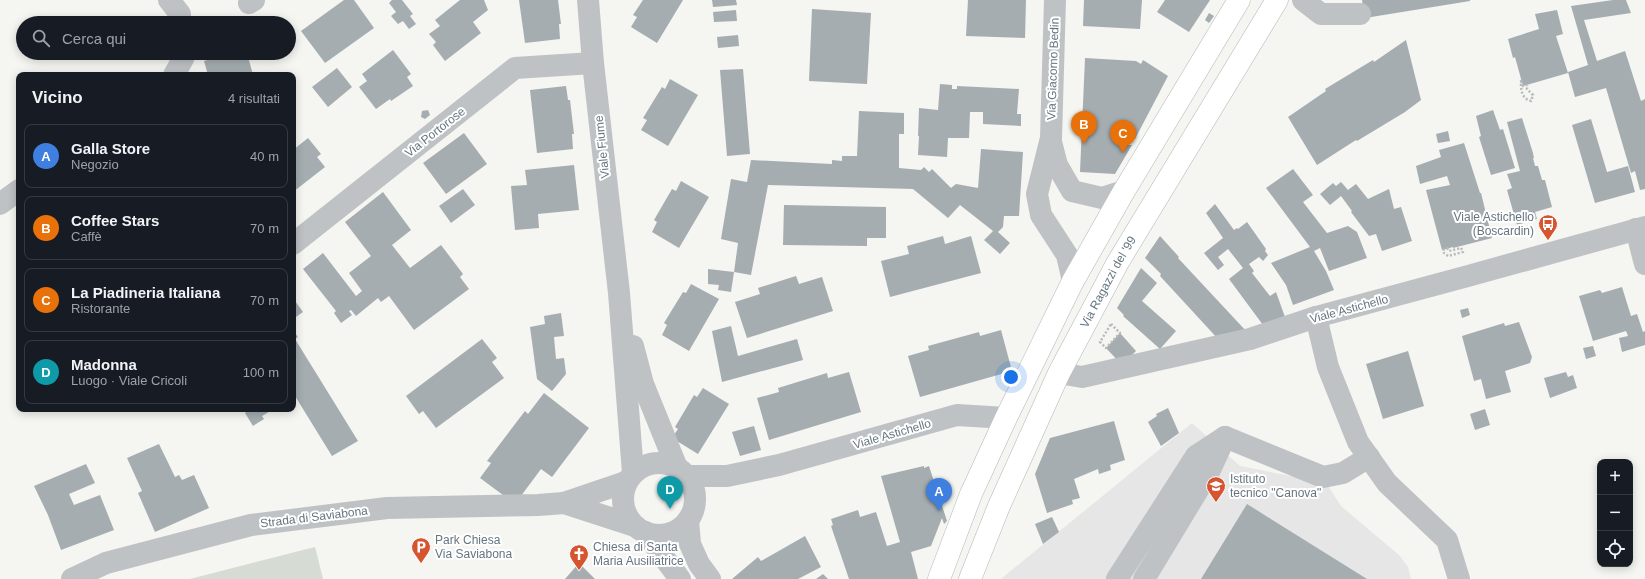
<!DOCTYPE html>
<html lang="it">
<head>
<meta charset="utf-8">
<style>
	:root { --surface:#171b24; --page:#20242c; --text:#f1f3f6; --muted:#9ea1a6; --line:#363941; --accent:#d65531 }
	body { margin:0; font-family:Helvetica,sans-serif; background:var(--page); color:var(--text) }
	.controls { position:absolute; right:12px; bottom:12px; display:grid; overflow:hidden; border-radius:8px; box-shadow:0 2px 10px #0003 }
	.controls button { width:36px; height:36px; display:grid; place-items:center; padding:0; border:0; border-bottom:1px solid var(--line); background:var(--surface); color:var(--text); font:20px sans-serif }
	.you { position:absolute; left:1011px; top:377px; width:14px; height:14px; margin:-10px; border:3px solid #fff; border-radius:50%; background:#1a73e8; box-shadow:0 0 0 6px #1a73e833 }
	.badge { display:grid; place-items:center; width:26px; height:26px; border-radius:50%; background:var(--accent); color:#fff; font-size:13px; font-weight:700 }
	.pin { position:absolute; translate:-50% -33px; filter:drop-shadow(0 1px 2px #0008) }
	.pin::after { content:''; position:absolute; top:21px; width:14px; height:12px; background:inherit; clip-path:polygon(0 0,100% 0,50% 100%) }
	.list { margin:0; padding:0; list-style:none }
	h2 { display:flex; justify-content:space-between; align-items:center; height:52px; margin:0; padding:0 16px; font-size:17px }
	h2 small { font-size:13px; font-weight:400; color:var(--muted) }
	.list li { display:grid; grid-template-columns:26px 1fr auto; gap:12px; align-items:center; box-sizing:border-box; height:64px; margin:0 8px 8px; padding:0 8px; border:1px solid var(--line); border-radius:8px }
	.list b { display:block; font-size:15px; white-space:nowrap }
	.list p { margin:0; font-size:13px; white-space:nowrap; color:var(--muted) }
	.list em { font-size:13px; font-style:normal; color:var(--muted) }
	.icon { flex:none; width:22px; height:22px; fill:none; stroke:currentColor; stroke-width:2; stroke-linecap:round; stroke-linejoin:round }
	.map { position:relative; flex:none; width:1645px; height:579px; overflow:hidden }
	.search { position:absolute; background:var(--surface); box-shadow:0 2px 10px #0003; left:16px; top:16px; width:280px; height:44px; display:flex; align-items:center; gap:10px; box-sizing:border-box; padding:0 14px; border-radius:22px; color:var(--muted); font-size:15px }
	.panel { position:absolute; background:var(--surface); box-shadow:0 2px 10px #0003; left:16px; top:72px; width:280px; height:340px; border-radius:8px }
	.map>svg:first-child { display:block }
	.built { fill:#e5e6e5 }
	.green { fill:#d6dbd3 }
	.building { fill:#a5adb1 }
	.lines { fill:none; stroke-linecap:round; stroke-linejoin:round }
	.major-casing { stroke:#b2b6b9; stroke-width:23 }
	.path { stroke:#b8bbbd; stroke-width:2.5; stroke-dasharray:2 2; stroke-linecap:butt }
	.minor { stroke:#bec2c5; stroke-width:22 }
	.major { stroke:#fff; stroke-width:22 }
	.labels { text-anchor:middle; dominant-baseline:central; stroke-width:4; stroke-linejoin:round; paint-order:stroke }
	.street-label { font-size:12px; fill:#667580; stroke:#fff }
	.poi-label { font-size:12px; fill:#667580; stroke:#fff; text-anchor:start }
</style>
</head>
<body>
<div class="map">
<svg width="1645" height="579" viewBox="0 0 1645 579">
	<rect width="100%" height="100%" fill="#f5f5f1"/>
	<path class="built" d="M1192,423L1240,466L1326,483L1341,506L1400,556L1408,567L1411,579H1001Z"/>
	<path class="green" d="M315,547L323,579H190Z"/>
	<g class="building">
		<path d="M344,0H354L374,28L325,63L301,31Z"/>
		<path d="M392,0H402L413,14L410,16L416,24L409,29L403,21L398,24L391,16L396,12L389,3Z"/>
		<path d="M460,0H484L488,10L473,22L481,33L445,61L433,45L436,42L429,34L440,26L435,20Z"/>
		<path d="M519,0H558L561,24H559L560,39L525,43Z"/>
		<path d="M643,0H683L657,43L631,27L637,17L633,15Z"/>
		<path d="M712,0H736L737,5L713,7Z"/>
		<path d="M968,0H1026L1025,38L966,36Z"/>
		<path d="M1084,0H1142L1140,29L1083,26Z"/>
		<path d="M1165,0H1210L1189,32L1157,12Z"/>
		<path d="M1362,0H1470V1L1365,18Z"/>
		<path d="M1613,0H1626L1631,13L1584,20L1597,61L1625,51L1641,101L1645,99V189L1640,190L1635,171L1631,173L1606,88L1575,97L1568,72L1588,65L1571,6Z"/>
		<path d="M812,9L871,13L867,84L809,81Z"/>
		<path d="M736,10L737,21L714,22L713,12Z"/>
		<path d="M1557,10L1563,34L1556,36L1568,73L1523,86L1515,57L1513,58L1508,39L1539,29L1535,14Z"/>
		<path d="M1209,13L1214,16L1209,23L1205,20Z"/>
		<path d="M738,35L739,46L718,48L717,37Z"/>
		<path d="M1406,40L1421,100L1405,112L1357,141L1356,140L1317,165L1288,117L1326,91L1325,89L1373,60L1374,62Z"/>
		<path d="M393,50L411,74L407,77L413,86L391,101L390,99L376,109L359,87L367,81L362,74Z"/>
		<path d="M231,53H247L253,75H208L204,61Z"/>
		<path d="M1085,58L1136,61L1141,64L1143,60L1168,76L1135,139L1130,138L1128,145H1132L1115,174L1080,172Z"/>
		<path d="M337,68L352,87L328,107L312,87Z"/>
		<path d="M743,69L750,154L727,156L720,70Z"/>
		<path d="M670,79L698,95L668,146L641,130L647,120L643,118L662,87L665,89Z"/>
		<path d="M940,84L952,85V89H957V86L1019,89L1017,114H1021V126L983,124V112H970L969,138H948L947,157L918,155L919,136H918L919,108L938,110Z"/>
		<path d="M566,86L568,100H570L574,134H572L573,149L537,153L530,90Z"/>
		<path d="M428,110L430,115L425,119L421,117L422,111Z"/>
		<path d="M1493,110L1500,130L1503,129L1515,168L1491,175L1479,137L1481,136L1476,116Z"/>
		<path d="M859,111L904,113V134H899V168L921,170L924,167L929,172L932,169L951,188L956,184L978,188L981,149L1023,152L1019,216H1004L1003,227L998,232L1010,243L1000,254L984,240L993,231L960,205L948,218L913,189L768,185L751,275L734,272L738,243L721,239L731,179L747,182L751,160L832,164V160L842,161V156H857Z"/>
		<path d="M1522,118L1533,153L1534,158H1533L1535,166H1538L1542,180H1545L1552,207L1535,212L1537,219L1517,225L1507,190L1512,188L1507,174L1520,171L1507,122Z"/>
		<path d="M1591,119L1607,172L1628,166L1635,192L1595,203L1572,125Z"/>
		<path d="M1448,131L1450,141L1438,143L1436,134Z"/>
		<path d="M464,133L487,164L446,194L423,163Z"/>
		<path d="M308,138L321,154L317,157L325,167L293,192V150Z"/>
		<path d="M1464,143L1480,193H1481L1492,238L1453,248V247L1442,250L1426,190L1450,185L1447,176L1420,184L1416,166L1441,157L1439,150Z"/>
		<path d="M574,165L579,210L538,214L539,228L515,230L511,186L527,185L525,170Z"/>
		<path d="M1293,169L1313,195L1303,202L1327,233L1348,226L1357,232L1367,258L1329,271L1320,248L1314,251L1326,271L1334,290L1293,305L1286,285L1271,263L1310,247L1266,188Z"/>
		<path d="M681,181L709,197L679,248L652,232L657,222L654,220L672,189L676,191Z"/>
		<path d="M1341,182L1348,190L1356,184L1368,199L1389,189L1394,209L1401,207L1412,241L1382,251L1376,234L1369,236L1351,212L1352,211L1341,196L1330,205L1320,194L1333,183L1336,186Z"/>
		<path d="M463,189L475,205L451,223L439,206Z"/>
		<path d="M383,192L411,230L392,245L410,268L441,245L463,274L460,277L469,289L414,330L389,296L381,302L378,298L356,316L351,310L349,311L352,315L341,323L334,313L336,311L303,269L323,253L356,296L362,291L349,273L371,256L345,222Z"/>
		<path d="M1215,204L1234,230L1237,228L1238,229L1247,222L1266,249L1265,251L1268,255L1263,261L1259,257L1249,264L1254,271L1252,273L1270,296L1276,292L1285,317L1263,325L1229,279L1243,268L1228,249L1218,257L1224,265L1218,270L1204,253L1223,238L1206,213Z"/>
		<path d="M784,205L886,207V238H867V246L783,245Z"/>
		<path d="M943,236L945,244L971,236L981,273L890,297L881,261L909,254L907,246Z"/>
		<path d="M1160,236L1179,257L1178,258L1247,332L1219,340L1160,276L1161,274L1145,258Z"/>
		<path d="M1141,268L1157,283L1142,301L1176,331L1160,349L1123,316L1124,315L1117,308Z"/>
		<path d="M708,269L734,272L731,292L718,290L719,285L708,284Z"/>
		<path d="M796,276L799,284L822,277L833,311L747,338L735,302L760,294L758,288Z"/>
		<path d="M691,284L719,299L689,351L662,335L667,325L664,323L683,292L686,293Z"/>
		<path d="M1622,287L1631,316L1637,314L1643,332L1645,331V345L1622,352L1619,338L1628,336L1626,331L1593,341L1579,296L1600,290L1602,293Z"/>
		<path d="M293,298L303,312L293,319Z"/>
		<path d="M1468,308L1470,315L1462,318L1460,310Z"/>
		<path d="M561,313L564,336L554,337L556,359L564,358L566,374L552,391L537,379L530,327L545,324L544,316Z"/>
		<path d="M1519,322L1532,357L1530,363L1505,371L1511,392L1486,399L1481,379L1474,381L1462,336L1504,323L1505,326Z"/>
		<path d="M731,326L738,356L797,339L803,360L722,382L712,331Z"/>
		<path d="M293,330L298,337L295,339L358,441L332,456L295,396L293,398Z"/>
		<path d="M1001,330L1012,371L920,397L908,356L929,350L928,346L979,332L980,336Z"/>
		<path d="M1120,333L1136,351L1122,365L1106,348Z"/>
		<path d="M482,339L497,358L492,362L504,378L436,428L423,411L419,414L406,396Z"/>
		<path d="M1593,346L1596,356L1586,359L1583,348Z"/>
		<path d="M1408,351L1424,406L1383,419L1366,364Z"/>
		<path d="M849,372L861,412L769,440L757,398L779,392L778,388L827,373L828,378Z"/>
		<path d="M1566,372L1568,377L1573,375L1577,388L1550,398L1544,378Z"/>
		<path d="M703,388L729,404L698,454L672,438L678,429L675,427L694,395L697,397Z"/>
		<path d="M544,393L589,428L552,477L541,469L515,504L480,478L491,463L487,461L525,411L528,414Z"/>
		<path d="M1168,408L1179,433L1161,446L1148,422L1157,416L1156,414Z"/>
		<path d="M250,409H274L262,416L264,419L253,426L245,413Z"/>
		<path d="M1485,409L1490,425L1475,430L1470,414Z"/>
		<path d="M1114,421L1125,460L1110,465L1111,470L1099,474L1098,469L1074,479L1080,498L1072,500L1073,504L1047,513L1035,474L1050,438Z"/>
		<path d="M754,426L761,450L740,456L732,432Z"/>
		<path d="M159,444L175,477L179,475L182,480L194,475L209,508L155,532L138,493L142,491L127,458Z"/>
		<path d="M86,464L95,483L69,494L74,505L100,495L114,530L61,550L48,515L34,486Z"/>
		<path d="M924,466V468L929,466L947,521L944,524L942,518L931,546L911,552L918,579H849L831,526L833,525L831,519L858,510L860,517L876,512L887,546L900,542L881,476Z"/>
		<path d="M1247,504L1367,579H1201Z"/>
		<path d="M1052,517L1059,532L1043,544L1035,524Z"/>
		<path d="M805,536L821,567L798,579H732L758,557L761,561Z"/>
		<path d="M579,563L595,579H565Z"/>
		<path d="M823,574L828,579H816Z"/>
	</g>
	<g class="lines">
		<g class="major-casing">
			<g id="major">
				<path d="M939,579L971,494L1006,418L1073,281L1124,191L1239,0"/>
				<path id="s1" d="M970,579L999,506L1059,373L1118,262L1277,0"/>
			</g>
		</g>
		<g class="path">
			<path d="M1521,81L1523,86L1527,85V89L1533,95L1531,101C1521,98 1521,90 1521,81Z"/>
			<path d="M1447,248L1449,251L1461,248L1463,252L1448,256L1444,253L1443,250Z"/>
			<path d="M1111,324L1120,333L1106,348L1100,342Z"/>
		</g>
		<g class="minor">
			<path d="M169,0L180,14V23"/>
			<path d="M588,0L593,63L619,293L633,473"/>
			<path d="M1055,0L1051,138L1037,194L1041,215L1067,255L1073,281"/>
			<path d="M1303,0L1321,14H1360"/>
			<path d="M249,3L254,0"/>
			<path d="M174,75L184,57L183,53"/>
			<path d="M1051,142L1057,165L1072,191L1102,198L1124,191"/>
			<path d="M0,204L19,190"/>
			<path d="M1636,229L1645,264"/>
			<path d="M293,244L515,68L593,63"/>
			<path d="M1316,317L1328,367L1358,442L1387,483L1447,540L1459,579"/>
			<path d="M633,346L643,384L677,468"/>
			<path d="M1059,373L1082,377L1250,339L1316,317L1468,276L1645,227"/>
			<path d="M1225,437L1323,477L1343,473L1369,457"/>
			<circle cx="659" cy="499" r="36"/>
			<path d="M686,476H727L779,465L957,415L1006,418"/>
			<path d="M564,503L635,526"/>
			<path d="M688,520L690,544L699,564L710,579"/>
			<path d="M645,532L680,579"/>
			<path d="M72,579L106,563L251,525L387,508L538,505L564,503L626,482"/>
			<path d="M1117,579L1196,456L1225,437"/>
			<path d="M1144,579L1210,470L1225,437"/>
		</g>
		<use href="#major" class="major"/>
	</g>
	<defs>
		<g id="bus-pin" transform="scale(1)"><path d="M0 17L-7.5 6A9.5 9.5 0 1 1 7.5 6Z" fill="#d65531" stroke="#fff"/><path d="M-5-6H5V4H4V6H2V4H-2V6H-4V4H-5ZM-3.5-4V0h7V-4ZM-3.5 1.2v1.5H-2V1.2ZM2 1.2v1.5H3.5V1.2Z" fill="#fff"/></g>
		<g id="school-pin" transform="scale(1)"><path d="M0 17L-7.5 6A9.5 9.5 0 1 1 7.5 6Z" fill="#d65531" stroke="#fff"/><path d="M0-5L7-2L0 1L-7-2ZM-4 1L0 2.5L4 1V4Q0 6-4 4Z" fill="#fff"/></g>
		<g id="parking-pin" transform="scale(1)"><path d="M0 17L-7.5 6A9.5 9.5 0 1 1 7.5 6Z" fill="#d65531" stroke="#fff"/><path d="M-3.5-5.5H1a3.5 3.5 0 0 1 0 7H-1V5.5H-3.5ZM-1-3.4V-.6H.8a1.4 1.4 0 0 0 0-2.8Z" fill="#fff"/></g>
		<g id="church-pin" transform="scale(1)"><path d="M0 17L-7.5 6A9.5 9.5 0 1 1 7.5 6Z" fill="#d65531" stroke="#fff"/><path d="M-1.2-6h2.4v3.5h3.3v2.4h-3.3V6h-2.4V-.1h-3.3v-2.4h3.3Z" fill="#fff"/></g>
	</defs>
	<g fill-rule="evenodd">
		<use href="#bus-pin" x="1548" y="224"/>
		<use href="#school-pin" x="1216" y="486"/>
		<use href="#parking-pin" x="421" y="547"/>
		<use href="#church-pin" x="579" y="554"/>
	</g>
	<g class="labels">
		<g class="street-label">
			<text transform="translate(1053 69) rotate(-88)">Via Giacomo Bedin</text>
			<text transform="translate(435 132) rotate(-38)">Via Portorose</text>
			<text transform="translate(602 147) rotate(-96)">Viale Fiume</text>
			<text stroke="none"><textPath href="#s1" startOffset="328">Via Ragazzi del '99</textPath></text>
			<text transform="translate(1349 309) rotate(-15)">Viale Astichello</text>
			<text transform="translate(892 434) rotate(-16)">Viale Astichello</text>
			<text transform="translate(314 517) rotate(-7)">Strada di Saviabona</text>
		</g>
		<g class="poi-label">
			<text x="1534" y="217" text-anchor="end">Viale Astichello<tspan x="1534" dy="14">(Boscardin)</tspan></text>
			<text x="1230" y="479">Istituto<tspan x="1230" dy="14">tecnico "Canova"</tspan></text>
			<text x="435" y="540">Park Chiesa<tspan x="435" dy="14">Via Saviabona</tspan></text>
			<text x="593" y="547">Chiesa di Santa<tspan x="593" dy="14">Maria Ausiliatrice</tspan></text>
		</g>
	</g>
</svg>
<div class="controls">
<button>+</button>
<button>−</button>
<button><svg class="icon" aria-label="locate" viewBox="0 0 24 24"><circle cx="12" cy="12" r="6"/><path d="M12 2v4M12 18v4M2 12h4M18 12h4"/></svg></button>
</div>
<div class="you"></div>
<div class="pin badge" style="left:939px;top:511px;background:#3f7fe0">A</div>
<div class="pin badge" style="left:1084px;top:144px;background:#e8710a">B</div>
<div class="pin badge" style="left:1123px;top:153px;background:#e8710a">C</div>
<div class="pin badge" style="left:670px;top:509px;background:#0f9aa8">D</div>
<div class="search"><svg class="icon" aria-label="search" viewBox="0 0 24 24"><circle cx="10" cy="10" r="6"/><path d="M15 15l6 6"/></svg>Cerca qui</div>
<section class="panel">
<h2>Vicino<small>4 risultati</small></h2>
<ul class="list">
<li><span class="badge" style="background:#3f7fe0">A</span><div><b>Galla Store</b><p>Negozio</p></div><em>40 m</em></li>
<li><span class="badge" style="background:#e8710a">B</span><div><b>Coffee Stars</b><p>Caffè</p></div><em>70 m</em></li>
<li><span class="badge" style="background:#e8710a">C</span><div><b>La Piadineria Italiana</b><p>Ristorante</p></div><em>70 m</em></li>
<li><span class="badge" style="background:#0f9aa8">D</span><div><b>Madonna</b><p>Luogo · Viale Cricoli</p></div><em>100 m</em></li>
</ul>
</section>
</div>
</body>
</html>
